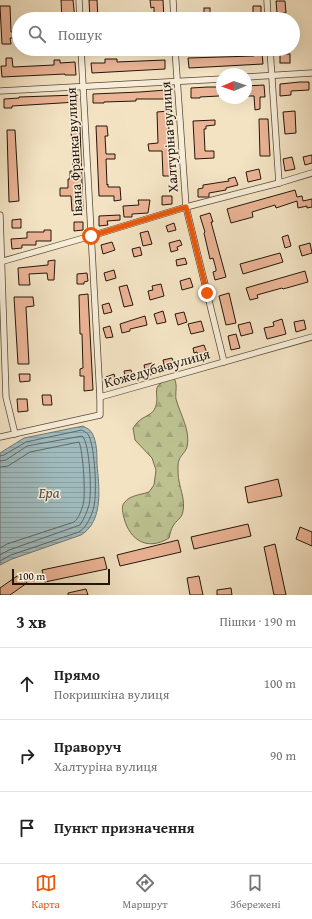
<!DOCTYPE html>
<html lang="uk">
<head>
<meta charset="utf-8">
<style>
	:root { --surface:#fff; --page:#f6f6f6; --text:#222; --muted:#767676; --line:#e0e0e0; --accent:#ea580c }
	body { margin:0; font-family:"Gentium Book Plus",serif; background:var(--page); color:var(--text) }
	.compass { position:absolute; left:216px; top:68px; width:36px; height:36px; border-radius:50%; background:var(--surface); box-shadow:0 4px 16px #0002; rotate:268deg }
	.scale { position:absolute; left:12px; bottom:10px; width:98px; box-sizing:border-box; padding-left:4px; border:2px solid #25160c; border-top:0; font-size:11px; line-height:14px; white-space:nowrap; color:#25160c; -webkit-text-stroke:3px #f7edd8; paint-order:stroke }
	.stop { position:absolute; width:12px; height:12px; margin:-9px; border:3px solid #ea580c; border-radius:50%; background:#fff }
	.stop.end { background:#ea580c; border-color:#fff; box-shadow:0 1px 4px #0008 }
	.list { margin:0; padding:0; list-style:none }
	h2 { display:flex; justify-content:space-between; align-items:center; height:52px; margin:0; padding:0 16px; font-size:17px }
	h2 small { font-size:13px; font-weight:400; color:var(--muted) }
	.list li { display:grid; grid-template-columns:26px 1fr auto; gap:12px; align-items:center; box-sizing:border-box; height:72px; padding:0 16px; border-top:1px solid var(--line) }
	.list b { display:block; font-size:15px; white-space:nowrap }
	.list p { margin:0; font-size:13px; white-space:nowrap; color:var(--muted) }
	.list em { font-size:13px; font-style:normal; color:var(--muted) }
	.icon { flex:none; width:22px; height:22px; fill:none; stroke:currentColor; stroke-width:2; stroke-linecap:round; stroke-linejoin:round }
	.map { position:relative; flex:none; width:312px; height:595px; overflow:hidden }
	.search { position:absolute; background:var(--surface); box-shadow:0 4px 16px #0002; left:12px; right:12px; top:12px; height:44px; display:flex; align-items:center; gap:10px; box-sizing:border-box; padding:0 14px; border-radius:22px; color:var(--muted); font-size:15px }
	.sheet { height:268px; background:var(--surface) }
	nav { display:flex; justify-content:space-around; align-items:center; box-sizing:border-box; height:56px; border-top:1px solid var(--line); background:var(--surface); font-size:11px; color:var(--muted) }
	nav a { display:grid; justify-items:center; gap:2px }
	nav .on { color:var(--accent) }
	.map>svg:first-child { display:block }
	.forest { fill:url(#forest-firs); stroke:#726c4f }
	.water { fill:url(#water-rules); stroke:#6f7977 }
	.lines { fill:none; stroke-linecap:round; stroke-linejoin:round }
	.shore { stroke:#626865; stroke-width:1 }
	.building { fill:#ebb495; stroke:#25160c }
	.street-casing { stroke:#58493a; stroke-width:7 }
	.street { stroke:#f7edd8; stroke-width:5.5 }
	.route { stroke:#ea580c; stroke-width:5 }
	.labels { text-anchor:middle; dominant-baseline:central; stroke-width:3; stroke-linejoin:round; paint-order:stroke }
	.street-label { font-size:14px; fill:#25160c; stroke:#f7edd8 }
	.water-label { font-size:15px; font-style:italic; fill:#50504a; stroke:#f7edd8 }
</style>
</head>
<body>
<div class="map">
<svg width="312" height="595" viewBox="0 0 312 595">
	<defs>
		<pattern id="forest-firs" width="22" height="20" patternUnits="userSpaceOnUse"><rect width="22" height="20" fill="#bec392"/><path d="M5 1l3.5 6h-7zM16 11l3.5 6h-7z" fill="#a3a77d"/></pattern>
		<pattern id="water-rules" width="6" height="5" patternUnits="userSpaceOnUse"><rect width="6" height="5" fill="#a0bbbe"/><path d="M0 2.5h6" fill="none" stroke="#8aa0a2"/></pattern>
	</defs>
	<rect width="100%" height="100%" fill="#f3e3c3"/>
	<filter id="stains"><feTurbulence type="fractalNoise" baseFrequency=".005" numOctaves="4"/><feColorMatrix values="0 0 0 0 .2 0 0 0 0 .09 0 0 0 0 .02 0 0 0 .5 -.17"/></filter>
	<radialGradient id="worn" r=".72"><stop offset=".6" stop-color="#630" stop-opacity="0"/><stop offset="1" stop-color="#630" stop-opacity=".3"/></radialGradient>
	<path class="forest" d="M174,378C178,385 175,392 176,399C180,414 191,431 187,447C185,454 178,456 178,466C178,471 178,476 179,481C181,492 185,500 183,511C182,519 176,520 173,526C171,529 170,534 169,538C148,551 130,541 124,518C123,514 121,507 124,503C130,495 140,495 149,492L154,485L156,470L152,458L135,440L133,428C135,426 136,423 139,421C143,417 151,415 154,410C163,395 145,385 174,378Z"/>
	<path class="water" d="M83,426C86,428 90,429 92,433C97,442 97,454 97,464C99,487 104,521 81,535L12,559L0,565V453L24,438Z"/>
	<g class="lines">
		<g class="shore">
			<path d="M0,456L4,455L26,442L82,430C85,432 88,433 89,436C95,449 97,492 94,506C92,515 87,527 79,532L11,555L0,561"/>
			<path d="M0,461L6,460L27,446L82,436C90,442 92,495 89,505C87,512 84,519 80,525L9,550L0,555"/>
			<path d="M0,467L8,466L30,452L79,442C83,451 86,495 83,505C81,511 79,518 74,522L7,544L0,548"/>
		</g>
	</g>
	<g class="building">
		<path d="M61,0H73L75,19H62Z"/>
		<path d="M89,0H97L98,19H90Z"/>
		<path d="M150,0H163L164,19H154V7L151,8Z"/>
		<path d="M276,1H285L286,13H277Z"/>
		<path d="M0,6H10L11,32H17V38H10L11,44H2Z"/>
		<path d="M253,6H261V15L253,16Z"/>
		<rect x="204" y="8" width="6" height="9"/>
		<path d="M262,52L263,64L189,68L188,58L254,56L253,53Z"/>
		<rect x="280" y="54" width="10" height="9"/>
		<path d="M6,58H12L13,67L54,65V60H60V63L75,62L76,75H65V74L2,77L1,66H6Z"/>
		<path d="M105,59H117V62L165,60V69L92,73L91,63H105Z"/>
		<path d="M300,82H309V90L291,91V95L280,96V84Z"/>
		<path d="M264,85L265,97H260V109L255,110L254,96H246V86Z"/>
		<path d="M208,87H219V96L200,97V98H191V88Z"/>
		<path d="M166,90V99H136V101L104,102V103H93V94L140,92Z"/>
		<path d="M77,95V102L12,106V108H4V99L19,98V97Z"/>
		<path d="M168,111L171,176H163L162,151H149L148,144L158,143L157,112Z"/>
		<path d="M295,111L296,133L285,134L283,112Z"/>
		<path d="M259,119H268L270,156H260Z"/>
		<path d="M215,120V125L206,126V129H204L205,151H214V158L195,159L193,121Z"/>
		<path d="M96,126H107L108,136H105L106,154H115V159H106L107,185L108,184V187H120L121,200L114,201V196H99Z"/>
		<path d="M80,127L83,210L72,211L71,196H60V188H68V179H70V171H73L71,128Z"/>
		<path d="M7,130H15L19,201L9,202Z"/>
		<path d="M312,155V163L305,165L303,157Z"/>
		<path d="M292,157L295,169L285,171L283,159Z"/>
		<path d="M259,169L261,179L248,182L246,172Z"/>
		<path d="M235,177L238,185L226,188V190L209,193V197H198V189L203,188V185L229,181L228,179Z"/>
		<path d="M295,190L297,197L302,196L303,201L312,199V207L307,208V206L298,208L297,201L276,208L275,205L252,212L253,217L231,223L227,209Z"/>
		<path d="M162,196H172V204L162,205Z"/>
		<path d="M138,200H150L148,213L132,214V217H124L123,206L139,205Z"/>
		<path d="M210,213L213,222H211L226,277L215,280L213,272L216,271V269L213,258L210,259L204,233L205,232L200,216Z"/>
		<path d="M120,215V220L107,221L108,225L99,226V216Z"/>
		<path d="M21,219V228H12V220Z"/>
		<path d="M74,222H83V230L74,231Z"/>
		<path d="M174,223L176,230L168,232L166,226Z"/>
		<path d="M44,230H51V241H36V245H22V248L12,249L11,239L27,238V232H44Z"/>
		<path d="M148,231L152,244L143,246L140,233Z"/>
		<path d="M288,235L291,246L285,248L282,237Z"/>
		<path d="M180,240L182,245L177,247L178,250L171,252L169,243Z"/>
		<path d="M112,242L115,250L103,254L101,245Z"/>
		<path d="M310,243L312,253L302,256L299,246Z"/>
		<path d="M140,247L142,255L134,257L132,249Z"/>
		<path d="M280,253L283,262L243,274L240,264Z"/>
		<path d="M185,258L187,264L177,266L176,260Z"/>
		<path d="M55,260L54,280H48L47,273L29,274L30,285H19L18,268L48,265V261Z"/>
		<path d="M114,270L116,278L106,281L104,273Z"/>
		<path d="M305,271L308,282L283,289L282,288L257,295L258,298L250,300L246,288Z"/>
		<path d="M87,273L88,281L84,282V284H77V274Z"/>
		<path d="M190,278L193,287L182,290L180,281Z"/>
		<path d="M161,284L164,296L150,300L148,291L153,290L152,286Z"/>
		<path d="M127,285L133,305L124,307L119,287Z"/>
		<path d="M229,293L236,323L226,325L219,296Z"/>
		<path d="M88,294L93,390L84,391V376H80V369L83,368L82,334H80L79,295Z"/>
		<path d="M14,297H33L34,306L26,307L29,364H18Z"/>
		<path d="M109,303L112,312L104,314L102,305Z"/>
		<path d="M163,311L166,322L157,324L154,314Z"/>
		<path d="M184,312L187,322L178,325L175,314Z"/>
		<path d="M145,316L147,325L130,329V331L122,333L120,324Z"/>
		<path d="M282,319L286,334L267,339L264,328L274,326L273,322Z"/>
		<path d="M304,320L306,329L296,332L294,322Z"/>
		<path d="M201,321L204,331L191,334L188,324Z"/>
		<path d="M250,322L253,333L241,336L238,325Z"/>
		<path d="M110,326L113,337L106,338L103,328Z"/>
		<path d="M236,334L240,348L231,350L228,336Z"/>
		<path d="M204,345L208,356L199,359L197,352L194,353L193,348Z"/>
		<path d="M172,358L175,366L165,369L163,360Z"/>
		<path d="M152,363L154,374L146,376L144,365Z"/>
		<path d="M131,370L133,378L126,379L124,371Z"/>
		<path d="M19,374H30V381L20,382Z"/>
		<path d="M114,374L117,384L108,386L106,377Z"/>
		<path d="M42,395H51L52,405H43Z"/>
		<path d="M17,399H27L28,411L18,412Z"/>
		<path d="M278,479L282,496L248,503L245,487Z"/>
		<path d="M248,524L251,536L194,549L191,537Z"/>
		<path d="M300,527L312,532V546L296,539Z"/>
		<path d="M178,540L181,552L120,566L117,555Z"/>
		<path d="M275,544L286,595H274L264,547Z"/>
		<path d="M104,557L107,569L45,582L42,570Z"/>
		<path d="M20,574L27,583L10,595H0V588Z"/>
		<path d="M199,576L203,595H190L187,578Z"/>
		<path d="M231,588L232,595H217V590Z"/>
		<path d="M86,589L88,595H68V593Z"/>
	</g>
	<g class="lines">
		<g class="street-casing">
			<g id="street">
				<path d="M79,0L80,19"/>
				<path d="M173,0L174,19"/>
				<path d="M267,0L268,19"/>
				<path d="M81,49L100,397"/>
				<path d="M175,49L186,207L224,362"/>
				<path d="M270,49L279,183"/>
				<path d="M246,77L312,73"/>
				<path d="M0,91L222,79"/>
				<path d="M0,215L6,397L15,434"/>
				<path d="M0,262L91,236L186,207L279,183L312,173"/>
				<path d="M0,437L100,415V397L312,337"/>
			</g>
		</g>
		<use href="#street" class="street"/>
	</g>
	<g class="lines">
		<path class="route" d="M91,236L186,207L207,293"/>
	</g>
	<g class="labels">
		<g class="street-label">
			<text transform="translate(169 137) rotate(-94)">Халтуріна вулиця</text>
			<text transform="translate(74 152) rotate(-93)">Івана Франка вулиця</text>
			<text transform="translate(157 368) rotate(-16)">Кожедуба вулиця</text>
		</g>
		<g class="water-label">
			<text x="49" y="492">Ера</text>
		</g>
	</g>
	<rect width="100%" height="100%" filter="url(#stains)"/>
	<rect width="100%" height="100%" fill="url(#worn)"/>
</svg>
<svg class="compass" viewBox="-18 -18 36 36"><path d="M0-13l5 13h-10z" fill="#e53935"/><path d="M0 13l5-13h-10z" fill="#767676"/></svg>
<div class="scale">100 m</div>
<div class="stop" style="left:91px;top:236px"></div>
<div class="stop end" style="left:207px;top:293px"></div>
<div class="search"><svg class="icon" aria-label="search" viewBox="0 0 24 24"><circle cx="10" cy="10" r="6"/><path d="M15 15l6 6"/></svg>Пошук</div>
</div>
<section class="sheet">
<h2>3 хв<small>Пішки · 190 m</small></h2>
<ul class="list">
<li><svg class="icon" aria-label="ahead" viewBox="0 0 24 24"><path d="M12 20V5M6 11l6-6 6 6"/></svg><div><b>Прямо</b><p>Покришкіна вулиця</p></div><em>100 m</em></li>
<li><svg class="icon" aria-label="right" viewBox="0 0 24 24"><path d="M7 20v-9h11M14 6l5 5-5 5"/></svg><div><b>Праворуч</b><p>Халтуріна вулиця</p></div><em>90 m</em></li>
<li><svg class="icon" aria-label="arrive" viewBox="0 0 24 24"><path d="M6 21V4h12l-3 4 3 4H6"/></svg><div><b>Пункт призначення</b></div></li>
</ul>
</section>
<nav>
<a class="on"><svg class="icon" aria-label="map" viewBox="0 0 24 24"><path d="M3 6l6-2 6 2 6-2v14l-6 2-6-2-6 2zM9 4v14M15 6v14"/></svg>Карта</a>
<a><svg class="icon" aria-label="directions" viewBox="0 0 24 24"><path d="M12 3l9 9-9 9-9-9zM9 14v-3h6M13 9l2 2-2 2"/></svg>Маршрут</a>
<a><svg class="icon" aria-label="saved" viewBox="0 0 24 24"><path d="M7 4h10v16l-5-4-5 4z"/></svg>Збережені</a>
</nav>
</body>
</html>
